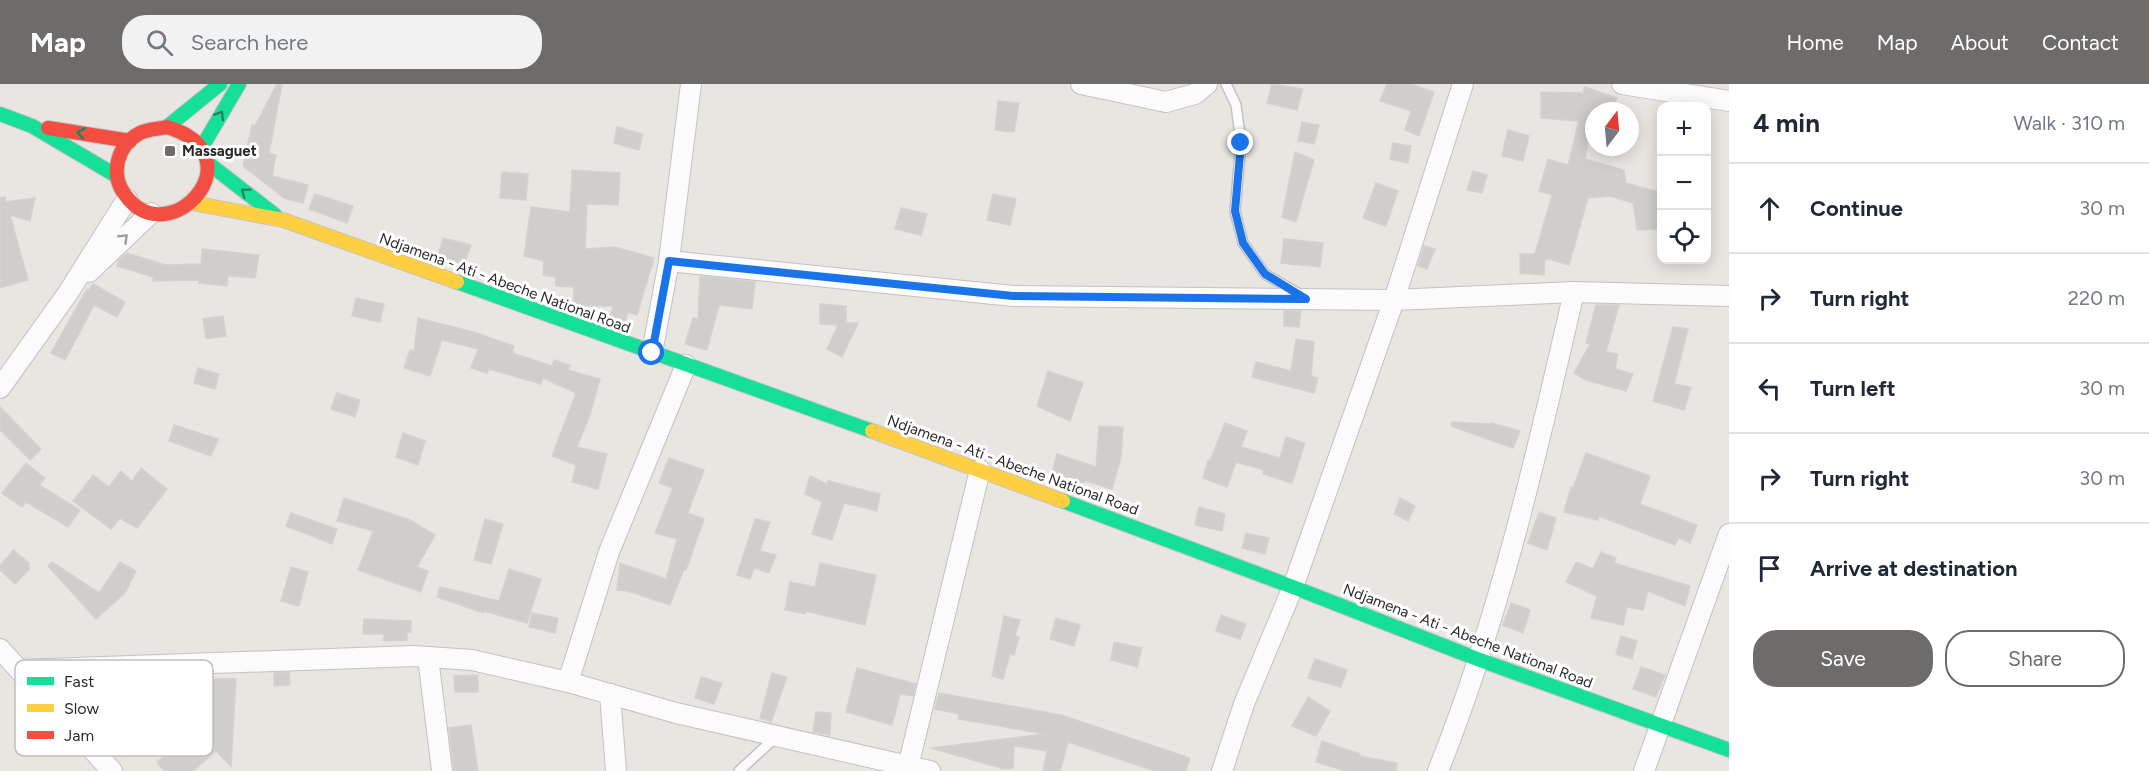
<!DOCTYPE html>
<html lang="en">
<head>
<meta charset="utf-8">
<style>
	:root { --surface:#fff; --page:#f2f2f3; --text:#1f2937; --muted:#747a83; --line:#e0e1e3; --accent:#6e6c6b }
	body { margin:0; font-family:Figtree,sans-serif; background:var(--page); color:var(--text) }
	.controls { position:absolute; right:18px; top:18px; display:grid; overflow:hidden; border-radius:12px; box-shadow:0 3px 15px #0003 }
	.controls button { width:54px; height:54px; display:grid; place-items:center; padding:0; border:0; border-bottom:2px solid var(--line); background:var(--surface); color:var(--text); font:30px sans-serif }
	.compass { position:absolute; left:1585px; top:18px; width:54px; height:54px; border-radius:50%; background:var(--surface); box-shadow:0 3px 15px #0003; rotate:16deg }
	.stop { position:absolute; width:18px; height:18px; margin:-14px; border:4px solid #1a73e8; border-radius:50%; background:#fff }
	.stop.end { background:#1a73e8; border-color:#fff; box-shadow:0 2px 6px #0008 }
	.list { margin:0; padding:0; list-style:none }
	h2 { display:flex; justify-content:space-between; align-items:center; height:78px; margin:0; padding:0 24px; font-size:26px }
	h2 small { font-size:20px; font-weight:400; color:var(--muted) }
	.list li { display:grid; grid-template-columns:39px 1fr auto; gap:18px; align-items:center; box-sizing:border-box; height:90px; padding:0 24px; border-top:2px solid var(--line) }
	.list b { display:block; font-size:22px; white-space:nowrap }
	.list em { font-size:20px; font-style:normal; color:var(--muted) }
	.actions { display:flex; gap:12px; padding:18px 24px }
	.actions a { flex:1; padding:14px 0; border:2px solid var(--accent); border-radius:24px; text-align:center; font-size:21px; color:var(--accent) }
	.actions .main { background:var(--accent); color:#fff }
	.icon { flex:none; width:33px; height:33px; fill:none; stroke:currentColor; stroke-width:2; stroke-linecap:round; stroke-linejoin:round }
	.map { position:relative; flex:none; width:1729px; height:687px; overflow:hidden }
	header { display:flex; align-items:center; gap:36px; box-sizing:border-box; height:84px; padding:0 30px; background:var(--accent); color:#fff }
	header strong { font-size:28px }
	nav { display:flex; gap:33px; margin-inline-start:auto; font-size:21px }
	.search { width:420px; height:54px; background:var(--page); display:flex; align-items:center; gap:15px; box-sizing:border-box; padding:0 21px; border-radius:24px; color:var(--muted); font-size:22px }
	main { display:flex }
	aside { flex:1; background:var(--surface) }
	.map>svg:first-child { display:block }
	.building { fill:#d0cecb; stroke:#d4d2ce; stroke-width:1.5 }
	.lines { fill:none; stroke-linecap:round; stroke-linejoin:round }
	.lane-casing { stroke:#c3c2c2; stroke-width:12 }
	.street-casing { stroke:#c3c2c2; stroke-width:22 }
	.fast-casing { stroke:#c5c4c2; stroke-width:16 }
	.slow-casing { stroke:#c5c4c2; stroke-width:16 }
	.jam-casing { stroke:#c5c4c2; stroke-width:16 }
	.lane { stroke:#fcfbfb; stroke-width:9 }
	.street { stroke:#fcfbfb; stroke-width:20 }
	.fast { stroke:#16e098; stroke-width:14 }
	.slow { stroke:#ffcf43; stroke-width:14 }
	.jam { stroke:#f24e42; stroke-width:14 }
	.oneway { stroke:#208662 }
	.oneway2 { stroke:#9e9d9d }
	.route { stroke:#1a73e8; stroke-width:8 }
	.poi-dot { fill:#6e6c6b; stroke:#fff; stroke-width:2 }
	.labels { text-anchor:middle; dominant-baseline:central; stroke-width:6; stroke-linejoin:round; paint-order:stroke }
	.poi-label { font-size:15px; font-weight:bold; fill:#2b2b2b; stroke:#fff; text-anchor:start }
	.street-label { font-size:15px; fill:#2b2b2b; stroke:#fff }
	.key { fill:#fff; stroke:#bfbfbf; stroke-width:1.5 }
	.key-label { font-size:16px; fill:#2b2b2b }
</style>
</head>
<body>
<header>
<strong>Map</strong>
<div class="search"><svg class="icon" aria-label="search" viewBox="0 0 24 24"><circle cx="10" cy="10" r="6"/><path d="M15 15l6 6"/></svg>Search here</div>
<nav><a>Home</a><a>Map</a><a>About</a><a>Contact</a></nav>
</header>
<main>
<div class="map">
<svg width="1729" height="687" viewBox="0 0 1729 687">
	<rect width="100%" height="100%" fill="#e9e6e2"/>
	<g class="building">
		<path d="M277,0H282L269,69L276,71L272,92L308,101L303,119L284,114L243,82L252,41L255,42Z"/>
		<path d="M1272,0L1303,5L1297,26L1267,19Z"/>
		<path d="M1387,0H1411L1434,8L1419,52L1405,46L1411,27L1380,17Z"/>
		<path d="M1585,3L1617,14L1612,27H1594L1585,75L1624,86L1626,99L1662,109V145L1637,146L1633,119L1610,112L1588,114L1569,181L1545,174L1544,191L1520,189V170H1535L1552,111L1539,107L1548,75L1568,81L1579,37L1541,34V8L1583,9Z"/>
		<path d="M998,17L1019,19L1014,48L995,46Z"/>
		<path d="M1302,38L1319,41L1314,60L1298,57Z"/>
		<path d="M617,43L643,50L639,66L614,59Z"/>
		<path d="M1508,46L1529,52L1523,77L1502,72Z"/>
		<path d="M1393,59L1411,62L1408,79L1390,75Z"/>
		<path d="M1295,68L1314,76L1296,138L1282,133Z"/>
		<path d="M572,86L620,89L618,121L587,120L585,165L615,163L654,174L637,231L628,228L625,239L610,233L613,222H579L573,220L574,203L556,202L555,193L543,191L544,177L524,172L531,123L570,128Z"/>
		<path d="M1473,87L1487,91L1482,109L1467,106Z"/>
		<path d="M502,88L528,90L526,116L500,114Z"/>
		<path d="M1376,99L1398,107L1386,142L1363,134Z"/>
		<path d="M315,110L353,122L347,139L309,125Z"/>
		<path d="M993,110L1016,115L1010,141L987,136Z"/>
		<path d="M5,113L6,118L35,114L30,137L10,131L28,196L0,204V114Z"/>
		<path d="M901,124L927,130L921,151L895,145Z"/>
		<path d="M443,154L471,161L464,181L438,172Z"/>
		<path d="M1284,155L1323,159L1320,183L1281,179Z"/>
		<path d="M1424,162L1435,165L1427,185L1418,182Z"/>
		<path d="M202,165L259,171L255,194L228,192L227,202L199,199V196L153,197V193L117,182L119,176L127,169L165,181L201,180Z"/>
		<path d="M700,192L755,198L752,225L719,221L707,266L685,260L693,234L698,235Z"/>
		<path d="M93,200L125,218L117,233L94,221L65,276L51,269L87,205L89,206Z"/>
		<path d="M356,214L384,220L380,238L352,232Z"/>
		<path d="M820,220L846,222V239H858L842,273L827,265L838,241L820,240Z"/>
		<path d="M1596,221H1619L1606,268L1618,270L1615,285L1633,290L1626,307L1586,296L1574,289L1590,260L1586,259Z"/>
		<path d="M1284,227H1301L1299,243L1284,242Z"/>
		<path d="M223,232L226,252L206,255L203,235Z"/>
		<path d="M418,234L473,248L514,262L512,269L552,282L554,276L570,281L568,286L600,295L590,331L577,363L607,370L598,405L572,398L576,381L552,372L576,309L543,294L541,300L489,285L487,289L471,284L478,265L442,256L430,292L404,284L410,266L414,267Z"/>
		<path d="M1673,243L1688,245L1674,300L1691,303L1684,326L1653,317Z"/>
		<path d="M1296,255L1314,258L1311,292L1318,294L1314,309L1252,293L1256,278L1291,287Z"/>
		<path d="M198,284L219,290L215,305L194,299Z"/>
		<path d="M1048,287L1083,299L1070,337L1037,322Z"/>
		<path d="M337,309L360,316L355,333L331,325Z"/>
		<path d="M0,323L41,365L30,376L0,346Z"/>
		<path d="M1452,338L1492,340V339L1520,347L1513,364L1451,342Z"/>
		<path d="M1225,339L1247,347L1241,363L1280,374L1286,353L1305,359L1292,399L1263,390L1264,386L1236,378L1227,403L1203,394L1208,376L1210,377Z"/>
		<path d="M174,341L218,355L211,372L169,357Z"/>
		<path d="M1099,342L1123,343L1121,374L1112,405L1085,397L1084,399L1052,388L1057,370L1096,383Z"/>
		<path d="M403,349L425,357L418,381L396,373Z"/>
		<path d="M1586,369L1650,392L1640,420L1697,441L1690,459L1679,454L1675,461L1599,432L1598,436L1564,428L1571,403L1573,404Z"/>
		<path d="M669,374L704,386L688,429L704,435L686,486L684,485L670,521L628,507L617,506L620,479L666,495L677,455L655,449L673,404L659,399Z"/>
		<path d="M26,379L45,394L39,401L80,426L68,443L26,418L22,423L2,409Z"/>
		<path d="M141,384L167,405L137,444L120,434L111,445L73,417L93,391L109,403L121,387L132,397Z"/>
		<path d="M810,392L827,400L828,397L880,410L877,427L844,419L832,456L812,450L822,418L805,410Z"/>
		<path d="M344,414L410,436L435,451L417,483L428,487L421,508L358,486L373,447L337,437Z"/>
		<path d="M1400,414L1415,422L1408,437L1394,430Z"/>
		<path d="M1199,423L1225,430L1222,447L1195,441Z"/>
		<path d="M1539,428L1556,434L1547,466L1528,459Z"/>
		<path d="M291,429L337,445L332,460L286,442Z"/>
		<path d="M485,435L503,440L491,480L474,476Z"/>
		<path d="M755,435L770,438L760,467L776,471L769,489L754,484L750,495L737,491Z"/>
		<path d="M1246,449L1269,454L1265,470L1242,464Z"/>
		<path d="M13,466L29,479V485L15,500L0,486V482Z"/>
		<path d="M1601,468L1616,474L1614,479L1690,502L1685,522L1648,507L1643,526L1627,523L1623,541L1591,534L1597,512L1566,498L1576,478L1593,485Z"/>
		<path d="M52,478L99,509L120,478L136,487L125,509L96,535L48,482Z"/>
		<path d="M820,479L876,491L865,541L806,527L805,530L785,526L790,498L815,503Z"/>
		<path d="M291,483L308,488L299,522L281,517Z"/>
		<path d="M509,485L541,495L527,539L483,527V529L437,513L440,503L499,517Z"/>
		<path d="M1511,519L1530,526L1523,549L1503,541Z"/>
		<path d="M532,529L558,534L555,549L529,543Z"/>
		<path d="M1221,531L1246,540L1240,555L1216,547Z"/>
		<path d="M1004,532L1020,536L1015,552L1019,553L1014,571L1010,570L1003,595L992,592Z"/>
		<path d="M1056,534L1080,541L1074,562L1050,555Z"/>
		<path d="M364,535L411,537V548L407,549V556L384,557V550H363Z"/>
		<path d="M1621,552L1637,557L1632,575L1616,570Z"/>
		<path d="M1114,558L1142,564L1137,583L1111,576Z"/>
		<path d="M1315,575L1347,586L1341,603L1308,594Z"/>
		<path d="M1641,583L1665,591L1656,613L1633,605Z"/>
		<path d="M857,584L916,600L913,612L900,610L892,641L846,628Z"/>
		<path d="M289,588L290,601L274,602V589Z"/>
		<path d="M772,589L787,593L771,638L760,634Z"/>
		<path d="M478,591V608H455L454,592Z"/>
		<path d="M701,593L722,599L714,620L695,614Z"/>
		<path d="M169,594L236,595L231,682L216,667L193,687H164L157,678L210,637L163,632L164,624L133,651L111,666L103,653L133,633L118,617L133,602L151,620L162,613L165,618Z"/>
		<path d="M939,609L1061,631L1190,674L1186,687H1155L1068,658L1060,687H1043L1047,667L1014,662L1013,684L1004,685L931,664L1045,650L958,635L959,630L935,625Z"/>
		<path d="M1308,613L1330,627L1316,652L1292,642Z"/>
		<path d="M816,628L831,629L830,651L813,648Z"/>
		<path d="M471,641L478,687H454L449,644Z"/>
		<path d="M1322,657L1360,670L1359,672L1397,679L1396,687H1346L1316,678Z"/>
	</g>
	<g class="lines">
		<g class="lane-casing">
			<g id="lane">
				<path d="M1226,0L1236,21L1241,59L1235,127L1243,159L1265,190L1299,210"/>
				<path d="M739,687L777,652"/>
			</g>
		</g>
		<g class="street-casing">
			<g id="street">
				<path d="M1081,0L1166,18L1195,10L1207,0"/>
				<path d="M1622,0L1729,17"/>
				<path d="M669,177L1013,212L1394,216L1574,208L1729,212"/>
				<path d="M89,188L151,129"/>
				<path d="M652,269L669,177L691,0"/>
				<path d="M0,304L68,209L127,115"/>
				<path d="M0,565L112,687"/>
				<path d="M428,573L442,687"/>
				<path d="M20,586L414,572L472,576L568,598L676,629L930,687"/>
				<path d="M568,598L609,468L686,281"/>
				<path d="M610,610L616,687"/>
				<path d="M907,687L980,386"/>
				<path d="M1222,687L1244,620L1293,503L1394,216L1463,0"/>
				<path d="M1438,687C1500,532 1537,369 1574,208"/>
				<path d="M1644,687L1729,450"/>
			</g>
		</g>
		<g class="fast-casing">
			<g id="fast">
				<path d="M0,30L32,42L115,91"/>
				<path d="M167,43L220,0"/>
				<path d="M202,63L239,0"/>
				<path d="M208,79L275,131"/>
				<path d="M457,198L872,347"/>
				<path d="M1063,417L1293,503L1480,576L1729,666"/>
			</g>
		</g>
		<g class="slow-casing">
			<g id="slow">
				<path d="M192,119L283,136L457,198"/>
				<path d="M872,347L1063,417"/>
			</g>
		</g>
		<g class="jam-casing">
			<g id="jam">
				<path d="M167,43C260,71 170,171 126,112C109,91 117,61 140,49C148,45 159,45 167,43Z"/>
				<path d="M48,44L130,57"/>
			</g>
		</g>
		<use href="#lane" class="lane"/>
		<use href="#street" class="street"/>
		<use href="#fast" class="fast"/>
		<use href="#slow" class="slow"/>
		<use href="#jam" class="jam"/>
	</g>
	<defs><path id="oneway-chevron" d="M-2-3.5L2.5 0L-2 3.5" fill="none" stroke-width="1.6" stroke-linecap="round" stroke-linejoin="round" transform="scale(1.5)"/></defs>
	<g class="oneway">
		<use href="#oneway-chevron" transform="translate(220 31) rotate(-59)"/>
		<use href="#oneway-chevron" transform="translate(81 49) rotate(-171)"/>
		<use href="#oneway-chevron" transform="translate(245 108) rotate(-143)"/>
	</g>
	<use class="oneway2" href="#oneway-chevron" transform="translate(124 154) rotate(-44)"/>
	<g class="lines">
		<path class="route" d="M652,269L669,177L1013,212L1306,215L1265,190L1243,159L1235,127L1241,59"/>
	</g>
	<rect class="poi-dot" x="164" y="61" width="12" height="12" rx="3"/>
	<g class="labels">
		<g class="poi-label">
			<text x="182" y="67">Massaguet</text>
		</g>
		<g class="street-label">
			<text transform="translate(505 199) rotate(20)">Ndjamena - Ati - Abeche National Road</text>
			<text transform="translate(1013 381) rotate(20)">Ndjamena - Ati - Abeche National Road</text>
			<text transform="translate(1468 552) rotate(21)">Ndjamena - Ati - Abeche National Road</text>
		</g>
	</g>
	<rect x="15" y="576" width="198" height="96" rx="9" class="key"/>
	<rect x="27" y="593" width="27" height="8" fill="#16e098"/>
	<rect x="27" y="620" width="27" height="8" fill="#ffcf43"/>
	<rect x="27" y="647" width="27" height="8" fill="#f24e42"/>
	<g class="key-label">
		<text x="64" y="603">Fast</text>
		<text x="64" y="630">Slow</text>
		<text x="64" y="657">Jam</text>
	</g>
</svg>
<div class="controls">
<button>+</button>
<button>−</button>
<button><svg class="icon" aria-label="locate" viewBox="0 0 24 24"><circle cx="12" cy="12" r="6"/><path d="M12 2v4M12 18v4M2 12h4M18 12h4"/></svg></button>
</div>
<svg class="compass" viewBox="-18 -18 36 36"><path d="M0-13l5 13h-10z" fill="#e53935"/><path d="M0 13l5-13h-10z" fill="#747a83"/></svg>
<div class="stop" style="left:652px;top:269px"></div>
<div class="stop end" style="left:1241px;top:59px"></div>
</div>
<aside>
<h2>4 min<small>Walk · 310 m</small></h2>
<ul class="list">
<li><svg class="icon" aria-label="ahead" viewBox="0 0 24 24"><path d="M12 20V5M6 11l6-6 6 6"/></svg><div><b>Continue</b></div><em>30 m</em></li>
<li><svg class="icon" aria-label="right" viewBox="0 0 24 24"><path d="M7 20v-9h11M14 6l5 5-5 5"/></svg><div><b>Turn right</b></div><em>220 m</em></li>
<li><svg class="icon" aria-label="left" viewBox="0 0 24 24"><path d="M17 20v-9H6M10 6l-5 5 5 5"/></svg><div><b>Turn left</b></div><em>30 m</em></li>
<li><svg class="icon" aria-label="right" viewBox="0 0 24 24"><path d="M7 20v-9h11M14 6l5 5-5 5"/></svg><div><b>Turn right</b></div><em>30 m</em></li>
<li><svg class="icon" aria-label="arrive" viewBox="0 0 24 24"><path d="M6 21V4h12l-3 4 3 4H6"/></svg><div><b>Arrive at destination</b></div></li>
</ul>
<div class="actions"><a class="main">Save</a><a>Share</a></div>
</aside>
</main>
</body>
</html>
